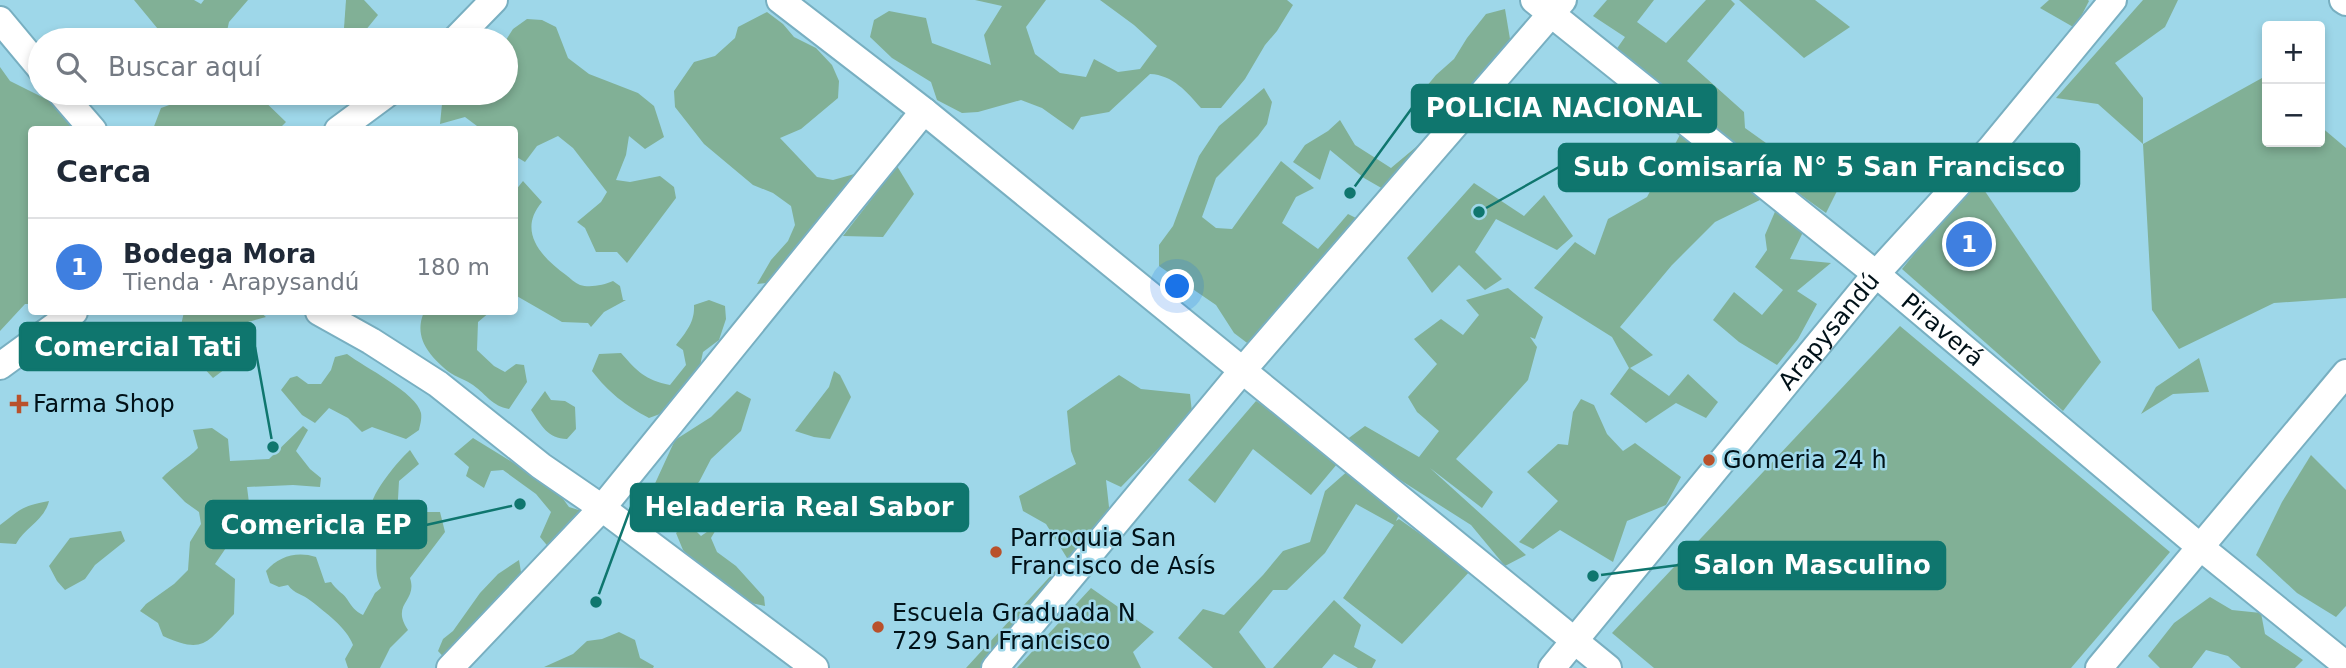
<!DOCTYPE html>
<html lang="es">
<head>
<meta charset="utf-8">
<style>
	:root { --surface:#fff; --page:#f2f2f3; --text:#1f2937; --muted:#747a83; --line:#e0e1e3; --accent:#b9512b }
	body { margin:0; font-family:"DejaVu Sans",sans-serif; background:var(--page); color:var(--text) }
	.controls { position:absolute; right:21px; top:21px; display:grid; overflow:hidden; border-radius:7px; box-shadow:0 4px 10px #0003 }
	.controls button { width:63px; height:63px; display:grid; place-items:center; padding:0; border:0; border-bottom:2px solid var(--line); background:var(--surface); color:var(--text); font:35px sans-serif }
	.you { position:absolute; left:1178px; top:287px; width:24px; height:24px; margin:-18px; border:5px solid #fff; border-radius:50%; background:#1a73e8; box-shadow:0 0 0 10px #1a73e833 }
	.badge { display:grid; place-items:center; width:46px; height:46px; border-radius:50%; background:var(--accent); color:#fff; font-size:23px; font-weight:700 }
	.pin { position:absolute; translate:-50% -50%; border:4px solid #fff; box-shadow:0 2px 7px #0006 }
	.list { margin:0; padding:0; list-style:none }
	h2 { display:flex; justify-content:space-between; align-items:center; height:91px; margin:0; padding:0 28px; font-size:30px }
	h2 small { font-size:23px; font-weight:400; color:var(--muted) }
	.list li { display:grid; grid-template-columns:46px 1fr auto; gap:21px; align-items:center; box-sizing:border-box; height:98px; padding:0 28px; border-top:2px solid var(--line) }
	.list b { display:block; font-size:26px; white-space:nowrap }
	.list p { margin:0; font-size:23px; white-space:nowrap; color:var(--muted) }
	.list em { font-size:23px; font-style:normal; color:var(--muted) }
	.icon { flex:none; width:38px; height:38px; fill:none; stroke:currentColor; stroke-width:2; stroke-linecap:round; stroke-linejoin:round }
	.map { position:relative; flex:none; width:2346px; height:668px; overflow:hidden }
	.search { position:absolute; background:var(--surface); box-shadow:0 4px 10px #0003; left:28px; top:28px; width:490px; height:77px; display:flex; align-items:center; gap:18px; box-sizing:border-box; padding:0 24px; border-radius:38px; color:var(--muted); font-size:26px }
	.panel { position:absolute; background:var(--surface); box-shadow:0 4px 10px #0003; left:28px; top:126px; width:490px; height:189px; border-radius:7px }
	.map>svg:first-child { display:block }
	.green { fill:#81b096 }
	.lines { fill:none; stroke-linecap:round; stroke-linejoin:round }
	.minor-casing { stroke:#78afc1; stroke-width:30 }
	.minor { stroke:#fff; stroke-width:26 }
	.poi-dot { fill:#b9512b; stroke:#9ed7e9; stroke-width:2.5 }
	.labels { text-anchor:middle; dominant-baseline:central; stroke-width:5; stroke-linejoin:round; paint-order:stroke }
	.street-label { font-size:24px; fill:#001118; stroke:#9ed7e9 }
	.poi-label { font-size:24px; fill:#001118; stroke:#9ed7e9; text-anchor:start }
	.leader { fill:none; stroke:#0f766e; stroke-width:2.5 }
	.callout-dot { fill:#0f766e; stroke:#9ed7e9; stroke-width:2.5 }
	.callout { fill:#0f766e; stroke:#0f766e; stroke-width:2.5 }
	.callout-label { font-size:26px; text-anchor:middle; font-weight:bold; fill:#fff }
</style>
</head>
<body>
<div class="map">
<svg width="2346" height="668" viewBox="0 0 2346 668">
	<rect width="100%" height="100%" fill="#9ed7e9"/>
	<g class="green">
		<path d="M134,0H194L201,4L204,0H248L229,22L225,40H167Z"/>
		<path d="M346,0H364L378,15L365,31L344,28Z"/>
		<path d="M975,0H1046L1026,27L1035,54L1060,73L1086,77L1094,59L1118,72L1140,69L1157,46L1134,25L1100,0H1287L1293,5L1277,31L1265,45L1245,79L1221,108H1201C1187,92 1173,75 1150,74L1109,112L1081,117L1073,130L1042,108L1021,100L978,112L962,113L937,100L931,82L892,58L870,37L874,20L889,11L926,18L932,43L991,65L984,35L1002,6Z"/>
		<path d="M1607,0H1654L1637,22L1666,43L1706,0H1731L1735,4L1687,61L1744,112L1745,128L1773,148L1764,169L1611,57L1625,37L1593,16Z"/>
		<path d="M1739,0H1815L1850,27L1804,58Z"/>
		<path d="M2049,0H2088L2089,1L2075,28L2040,8Z"/>
		<path d="M2143,0H2178L2165,27L2115,63L2143,98V144L2262,78L2267,82V142H2320V126L2346,148V298L2274,303L2179,349L2152,310L2143,144L2098,104L2056,98Z"/>
		<path d="M1505,9L1510,39L1498,70L1397,197L1364,178L1330,150L1320,180L1293,162L1305,145L1328,131L1340,120L1355,145L1391,168L1428,137L1430,117L1411,105L1436,75L1454,59L1467,38L1486,14Z"/>
		<path d="M767,12L783,24L794,37L816,48L832,65L839,81L838,98L801,129L780,138L817,177L833,180L858,173L892,130L901,115L904,131L777,282L757,284L771,260L788,241L795,225L791,206L773,193L753,185L704,144L675,107L674,91L694,62L715,56L735,38L738,27Z"/>
		<path d="M527,19L542,20L556,27L568,58L589,74L638,93L654,106L664,137L645,149L629,136L626,155L616,180L630,182L660,176L674,187L676,198L627,263L617,252H596L585,228L577,222L601,202L607,192L573,148L558,136L537,146L525,162L515,156L514,130L481,129L465,117L440,124L443,94L446,93H506V40L513,29Z"/>
		<path d="M0,67L10,81L74,113L78,129L32,130L31,304H25L0,331Z"/>
		<path d="M1264,88L1272,102L1267,124L1258,136L1216,178L1202,217L1216,228L1232,229L1281,161L1314,188L1296,197L1282,223L1318,249L1348,214L1372,226L1263,355L1234,333L1216,305L1159,266V245L1173,226L1199,156L1219,126Z"/>
		<path d="M193,93H256L286,122L279,129H153L161,108L183,100Z"/>
		<path d="M1683,129L1766,197L1715,222L1672,265L1620,327L1653,355L1630,368L1669,396L1688,374L1718,402L1706,418L1676,403L1646,423L1610,394L1629,368L1612,337L1534,288L1575,242L1595,255L1608,219L1647,197Z"/>
		<path d="M897,166L914,194L883,237L843,236Z"/>
		<path d="M1806,169L1837,191L1826,213L1791,188Z"/>
		<path d="M1976,178L2101,362L2063,411L1902,269Z"/>
		<path d="M523,181L542,202C517,231 541,257 566,275C570,278 575,283 580,285C590,288 604,285 613,281L620,286L623,300H626L604,312L591,327L588,323L562,322L515,295V191Z"/>
		<path d="M1474,183L1524,216L1544,195L1573,236L1557,250L1496,219L1475,252L1502,279L1485,290L1459,265L1432,293L1407,258Z"/>
		<path d="M1777,207L1804,230L1790,259L1831,263L1797,291L1817,304L1798,339L1777,365L1739,342L1713,320L1734,292L1762,315L1783,290L1755,267L1767,250L1765,235Z"/>
		<path d="M1508,288L1543,317L1535,339L1530,337L1537,347L1528,380L1456,459L1493,492L1482,508L1430,468L1526,555L1505,566L1471,525L1342,443L1365,426L1419,457L1439,431L1417,412L1408,397L1437,364L1414,339L1441,319L1463,335L1479,315L1466,300Z"/>
		<path d="M709,300L725,306L726,319L719,340L703,352L696,384L671,410L649,418C625,405 609,393 592,371L599,354L621,353C637,371 645,380 670,385L686,365L683,350L676,345C686,332 695,322 694,305Z"/>
		<path d="M184,312H260L266,317L248,322L238,338L220,351L225,369L213,378L192,355L179,334Z"/>
		<path d="M424,312H490L478,322L477,350L494,366L505,372L516,364L524,365L527,382L509,409C492,406 487,395 473,385C466,380 456,377 449,372C429,356 413,337 424,312Z"/>
		<path d="M1900,326L2170,552L2071,668H1654L1612,633Z"/>
		<path d="M347,354C364,367 417,393 421,413C422,419 420,425 419,430L406,439L372,427L362,432L348,418L329,408L315,423L302,415L281,390L290,378L297,376L308,384H321L331,370L335,357Z"/>
		<path d="M2199,358L2209,392L2173,394L2141,414L2156,387Z"/>
		<path d="M834,371L840,375L851,397L830,439L814,437L795,431L829,387Z"/>
		<path d="M1119,375L1141,389L1190,394L1193,422L1159,448L1121,487L1106,480L1111,525L986,668H966L1067,558L1046,524L1023,511L1019,496L1076,464L1071,451L1067,411Z"/>
		<path d="M545,391L551,400L565,401L575,407L576,429L567,439C548,439 541,425 531,410Z"/>
		<path d="M737,391L751,399L741,431L711,459L699,482L679,499L666,505L652,490L675,440L711,417Z"/>
		<path d="M1581,399L1594,405L1607,434L1623,451L1635,443L1681,477L1666,505L1627,521L1613,562L1560,530L1533,549L1519,542L1558,501L1527,472L1558,444L1568,445L1573,412Z"/>
		<path d="M1256,401L1343,457L1311,495L1253,449L1215,503L1188,480Z"/>
		<path d="M303,426L308,430L296,451L310,469L321,478L320,487L293,485L247,487L249,503L256,524L232,539L215,564L235,579L234,614C206,644 203,654 163,636L158,623L140,611L146,604L174,584L188,570L190,542L201,524L199,512L185,502L162,478C173,466 187,460 198,448L193,430L212,428L228,439L230,461L269,459Z"/>
		<path d="M473,438L522,468L538,472L555,488L569,507L585,512L551,550L540,537L551,512L536,494L503,470L491,471L484,488L466,476L469,467L454,454Z"/>
		<path d="M410,450L419,464L399,481L397,517L409,533L418,535L425,512H440L445,532L410,578C418,602 390,603 408,630L390,648L380,668H348L345,659L353,645C347,628 325,612 311,601C303,594 294,594 288,585L279,587L270,583L266,571C279,556 297,551 316,557L325,583L331,582C336,590 344,594 347,599C352,607 355,611 363,615L375,593L381,588C374,575 377,560 376,546C376,533 370,520 371,508C371,493 399,460 410,450Z"/>
		<path d="M2311,455L2346,490V606L2336,617L2297,593L2256,555L2282,502Z"/>
		<path d="M1350,469L1401,510L1396,521L1399,519L1471,570L1402,644L1343,598L1394,525L1356,504L1325,553L1287,590H1273L1239,632L1266,668H1213L1178,638L1203,609L1224,615L1263,575L1283,551L1310,542L1325,491Z"/>
		<path d="M49,501C44,521 25,527 16,544L0,543V525C21,509 22,506 49,501Z"/>
		<path d="M687,522L701,536L720,523L711,538L717,552L736,566L764,597L765,606L751,603L694,562L683,550L676,533Z"/>
		<path d="M121,531L125,541L95,565L85,579L65,590L57,581L49,566L70,538Z"/>
		<path d="M519,560L522,578L450,664L438,651L443,639L453,631L480,593L498,574Z"/>
		<path d="M1091,588L1154,632L1133,652L1141,668H1017Z"/>
		<path d="M2210,597L2232,610L2261,613L2265,634L2303,660L2295,668H2241L2228,656L2206,650L2192,668H2160L2148,656L2174,623Z"/>
		<path d="M1334,600L1361,625L1354,647L1376,660L1372,668H1358L1334,654L1322,668H1273Z"/>
		<path d="M619,632L635,640L640,658L654,666L653,668L544,667L573,654L587,641L602,639Z"/>
	</g>
	<g class="lines">
		<g class="minor-casing">
			<g id="minor">
				<path d="M780,0L924,111L1608,668"/>
				<path id="s1" d="M1534,0L1876,274L2199,546L2346,665"/>
				<path d="M2343,0L2346,2"/>
				<path d="M0,20L40,68"/>
				<path d="M455,40L494,0"/>
				<path d="M61,93L93,130"/>
				<path d="M338,130L388,93"/>
				<path d="M319,312L371,341L438,384L541,466L602,508L815,668"/>
				<path d="M0,366L74,312"/>
				<path d="M450,668L602,508L924,111"/>
				<path d="M995,668L1242,371L1563,0"/>
				<path id="s2" d="M1552,668L1876,274L1991,148L2113,0"/>
				<path d="M2099,668L2346,373"/>
			</g>
		</g>
		<use href="#minor" class="minor"/>
	</g>
	<g class="poi-dot">
		<path d="M15.5 393.5h7v7h7v7h-7v7h-7v-7h-7v-7h7z"/>
		<circle cx="1709" cy="460" r="7"/>
		<circle cx="996" cy="552" r="7"/>
		<circle cx="878" cy="627" r="7"/>
	</g>
	<g class="labels">
		<g class="street-label">
			<text stroke="none"><textPath href="#s1" startOffset="525">Piraverá</textPath></text>
			<text stroke="none"><textPath href="#s2" startOffset="436">Arapysandú</textPath></text>
		</g>
		<g class="poi-label">
			<text x="33" y="404">Farma Shop</text>
			<text x="1723" y="460">Gomeria 24 h</text>
			<text x="1010" y="538">Parroquia San<tspan x="1010" dy="28">Francisco de Asís</tspan></text>
			<text x="892" y="613">Escuela Graduada N<tspan x="892" dy="28">729 San Francisco</tspan></text>
		</g>
	</g>
	<path class="leader" d="M1350 193L1412 108M1479 212L1559 167M273 447L255 347M596 602L631 507M520 504L426 525M1593 576L1679 565"/>
	<g class="callout-dot">
		<circle cx="1350" cy="193" r="7"/>
		<circle cx="1479" cy="212" r="7"/>
		<circle cx="273" cy="447" r="7"/>
		<circle cx="596" cy="602" r="7"/>
		<circle cx="520" cy="504" r="7"/>
		<circle cx="1593" cy="576" r="7"/>
	</g>
	<g class="callout">
		<rect x="1412" y="85" width="304" height="47" rx="7"/>
		<rect x="1559" y="144" width="520" height="47" rx="7"/>
		<rect x="20" y="323" width="235" height="47" rx="7"/>
		<rect x="631" y="484" width="337" height="47" rx="7"/>
		<rect x="206" y="501" width="220" height="47" rx="7"/>
		<rect x="1679" y="542" width="266" height="47" rx="7"/>
	</g>
	<g class="callout-label">
		<text x="1564" y="117">POLICIA NACIONAL</text>
		<text x="1819" y="176">Sub Comisaría N° 5 San Francisco</text>
		<text x="138" y="356">Comercial Tati</text>
		<text x="799" y="516">Heladeria Real Sabor</text>
		<text x="316" y="534">Comericla EP</text>
		<text x="1812" y="574">Salon Masculino</text>
	</g>
</svg>
<div class="controls">
<button>+</button>
<button>−</button>
</div>
<div class="you"></div>
<div class="pin badge" style="left:1969px;top:244px;background:#3f7fe0">1</div>
<div class="search"><svg class="icon" aria-label="search" viewBox="0 0 24 24"><circle cx="10" cy="10" r="6"/><path d="M15 15l6 6"/></svg>Buscar aquí</div>
<section class="panel">
<h2>Cerca<small></small></h2>
<ul class="list">
<li><span class="badge" style="background:#3f7fe0">1</span><div><b>Bodega Mora</b><p>Tienda · Arapysandú</p></div><em>180 m</em></li>
</ul>
</section>
</div>
</body>
</html>
